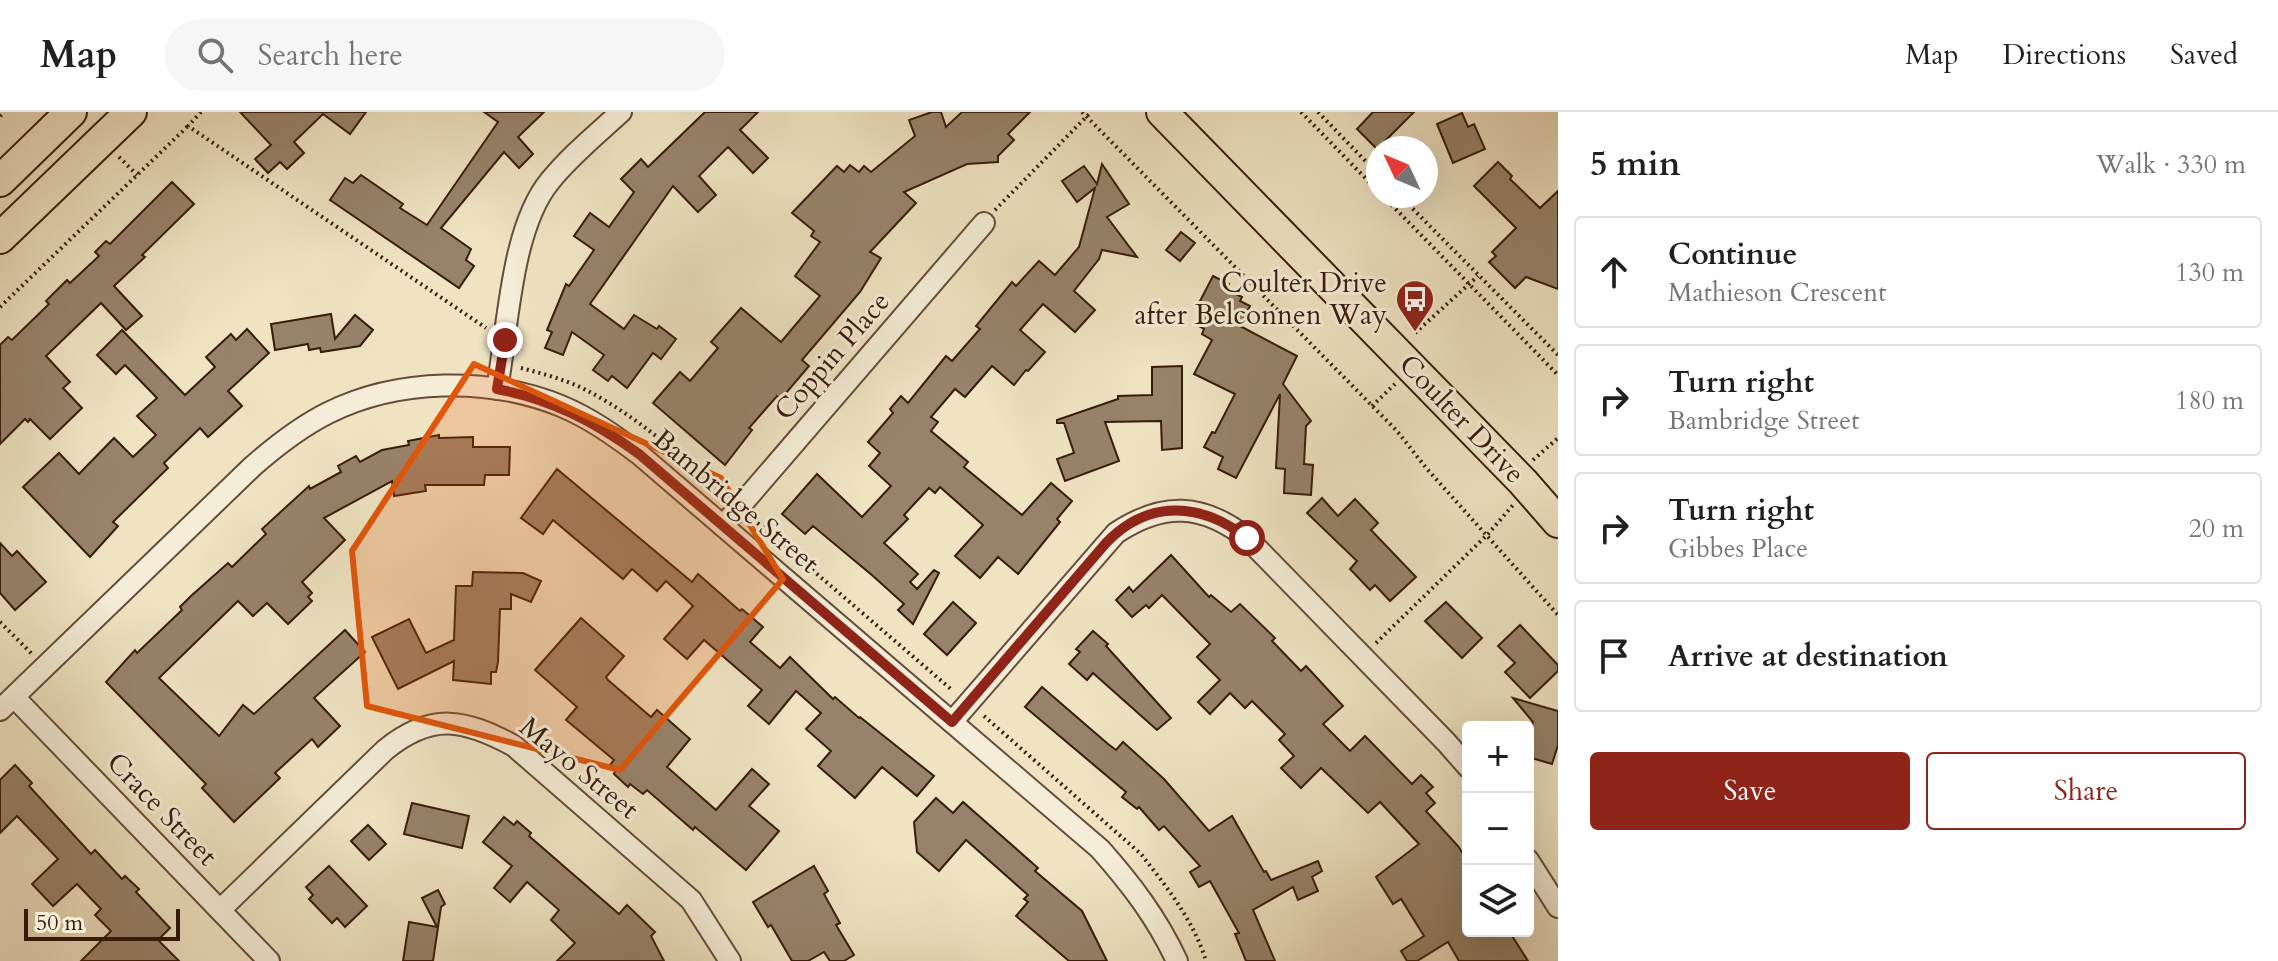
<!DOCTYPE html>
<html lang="en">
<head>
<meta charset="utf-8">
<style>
	:root { --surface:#fff; --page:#f6f6f6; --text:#202124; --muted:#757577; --line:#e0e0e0; --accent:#8f2418 }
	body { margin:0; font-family:Cardo,serif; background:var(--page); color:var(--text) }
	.controls { position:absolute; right:24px; bottom:24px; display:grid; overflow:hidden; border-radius:8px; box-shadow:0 8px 32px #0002 }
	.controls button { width:72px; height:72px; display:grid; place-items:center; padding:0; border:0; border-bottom:2px solid var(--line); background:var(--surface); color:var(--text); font:40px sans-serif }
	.compass { position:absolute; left:1366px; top:24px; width:72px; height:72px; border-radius:50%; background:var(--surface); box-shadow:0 8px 32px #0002; rotate:314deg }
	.scale { position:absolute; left:24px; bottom:20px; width:156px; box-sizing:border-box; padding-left:8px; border:4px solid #371c0b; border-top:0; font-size:22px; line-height:28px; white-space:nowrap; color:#371c0b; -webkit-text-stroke:6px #f5edd7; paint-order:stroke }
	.stop { position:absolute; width:24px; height:24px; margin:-18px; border:6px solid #8f2418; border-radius:50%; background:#fff }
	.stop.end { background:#8f2418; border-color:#fff; box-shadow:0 2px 8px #0008 }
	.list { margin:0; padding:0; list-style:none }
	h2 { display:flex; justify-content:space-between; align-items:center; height:104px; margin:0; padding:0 32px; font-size:34px }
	h2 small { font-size:26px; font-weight:400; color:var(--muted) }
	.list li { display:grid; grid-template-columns:52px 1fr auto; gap:24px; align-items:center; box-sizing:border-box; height:112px; margin:0 16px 16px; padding:0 16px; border:2px solid var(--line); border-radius:8px }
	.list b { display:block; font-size:30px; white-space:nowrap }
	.list p { margin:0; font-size:26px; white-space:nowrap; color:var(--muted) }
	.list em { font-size:26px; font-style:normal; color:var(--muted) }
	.actions { display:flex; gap:16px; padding:24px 32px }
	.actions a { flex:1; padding:18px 0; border:2px solid var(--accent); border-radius:8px; text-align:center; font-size:28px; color:var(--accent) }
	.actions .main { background:var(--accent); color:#fff }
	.icon { flex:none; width:44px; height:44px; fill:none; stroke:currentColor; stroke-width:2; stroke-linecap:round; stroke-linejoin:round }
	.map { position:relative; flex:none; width:1558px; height:849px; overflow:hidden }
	header { display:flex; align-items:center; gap:48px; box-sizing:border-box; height:112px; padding:0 40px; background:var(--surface); border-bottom:2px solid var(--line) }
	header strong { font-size:38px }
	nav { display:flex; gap:44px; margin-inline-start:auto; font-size:28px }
	.search { width:560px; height:72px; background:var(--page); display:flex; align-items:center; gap:20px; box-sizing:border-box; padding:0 28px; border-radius:44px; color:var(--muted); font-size:30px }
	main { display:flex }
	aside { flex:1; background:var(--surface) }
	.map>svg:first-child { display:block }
	.building { fill:#97836a; stroke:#371c0b; stroke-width:2 }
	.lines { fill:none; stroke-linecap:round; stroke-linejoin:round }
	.street-casing { stroke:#654e39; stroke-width:24 }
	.primary-casing { stroke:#371c0b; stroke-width:34 }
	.path { stroke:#371c0b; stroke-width:4; stroke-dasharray:2 4; stroke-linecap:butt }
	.street { stroke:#f5edd7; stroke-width:20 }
	.primary { stroke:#efe3c2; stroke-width:30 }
	.route { stroke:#8f2418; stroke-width:10 }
	.marked { fill:#df560c; fill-opacity:0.2; stroke:#df560c; stroke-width:6; stroke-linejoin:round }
	.labels { text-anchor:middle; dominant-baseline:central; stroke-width:6; stroke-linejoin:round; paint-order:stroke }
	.poi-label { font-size:28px; fill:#371c0b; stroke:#f5edd7; text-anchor:end }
	.street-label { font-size:28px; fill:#371c0b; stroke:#f5edd7 }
</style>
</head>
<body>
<header>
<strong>Map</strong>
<div class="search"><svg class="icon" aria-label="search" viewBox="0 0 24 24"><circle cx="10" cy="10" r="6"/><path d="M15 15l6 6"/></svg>Search here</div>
<nav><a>Map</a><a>Directions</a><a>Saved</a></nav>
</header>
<main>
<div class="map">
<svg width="1558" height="849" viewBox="0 0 1558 849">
	<rect width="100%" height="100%" fill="#efe3c2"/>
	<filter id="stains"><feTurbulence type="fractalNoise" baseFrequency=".0025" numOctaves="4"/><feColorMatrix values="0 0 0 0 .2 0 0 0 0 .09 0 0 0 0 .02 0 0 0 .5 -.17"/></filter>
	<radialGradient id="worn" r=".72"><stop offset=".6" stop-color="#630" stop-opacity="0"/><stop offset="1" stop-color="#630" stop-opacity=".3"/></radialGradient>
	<g class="building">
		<path d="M240,0H366L350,22L323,2L294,30L304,41L287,57L280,50L268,61L255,47L271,33Z"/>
		<path d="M484,0H544L518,25L533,42L519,56L504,40L441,116L471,137L466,148L474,154L459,176L330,88L345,66L353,71L361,63L403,92L400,96L427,113L498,10Z"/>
		<path d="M705,0H758L740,18L768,46L753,61L728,35L699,64L716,83L698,100L673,74L590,192L624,217L634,203L657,217L659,214L676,227L661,247L653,241L627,276L612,264L608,269L593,258L604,243L572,220L563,243L545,236L552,220L547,218L566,172L569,174L594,138L574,124L590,101L609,115L634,80L621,67L641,47L648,55Z"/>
		<path d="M932,0H941L946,15L962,0H1030L1008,22L1014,28L998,44V50L967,52L904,80L916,91L870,140L881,146L860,180L802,248L809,254L781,287L777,284L749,316L752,318L725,353L653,291L680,260L690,269L718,236L711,230L741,196L781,230L820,184L795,164L820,130L811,124L814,119L792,101L837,54L844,60L850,53L859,60L864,54L871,60L915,24L909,8Z"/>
		<path d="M1373,0H1414L1377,37L1357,17Z"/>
		<path d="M1462,1L1468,15L1474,12L1485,37L1453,51L1437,12Z"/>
		<path d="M1498,50L1512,64L1510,67L1540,96L1558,79V177L1526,165L1515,176L1489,150L1496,144L1492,140L1516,116L1474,74Z"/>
		<path d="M1102,52L1129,92L1107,105L1137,145L1102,138L1099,147L1074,179L1095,198L1075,220L1043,192L1020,218L1045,240L1028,259L1026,258L1014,273L992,254L965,285L955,277L931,305L938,310L931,319L968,350L964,355L1022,403L1051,371L1072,389L1057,407L1060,410L1018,462L998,445L980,466L955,444L983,413L940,375L935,381L929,376L904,403L908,407L884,431L918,462L910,470L917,477L934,458L939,461L913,512L898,498L904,492L873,464L813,414L805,422L782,402L817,362L862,405L891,374L869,354L880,341L868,330L893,301L890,297L901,284L908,291L946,244L952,249L980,217L976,214L1012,170L1016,174L1039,149L1055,163L1079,135L1095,76L1077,90L1062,69L1084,54L1097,72Z"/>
		<path d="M172,70L194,92L142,143L145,145L114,174L142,204L126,218L101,191L46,244L70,270L63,276L82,296L50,327L30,307L28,310L25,307L0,332V233L8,225L12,228L49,192L46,189L67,168L70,171L99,144L95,140L106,129L110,132Z"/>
		<path d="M1181,120L1195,131L1180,149L1166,138Z"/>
		<path d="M1213,164L1229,172L1226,177L1242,185L1240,189L1250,194L1240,214L1297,244L1283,272L1311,309L1306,314L1304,352L1313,353L1311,383L1284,381L1285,357L1276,356L1280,282L1236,366L1218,357L1223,345L1204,335L1212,320L1215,321L1235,282L1194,262L1212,228L1202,222L1204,217L1197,213L1202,204L1198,202L1204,191L1200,189Z"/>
		<path d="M331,202L335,227L355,203L373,218L360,234L321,240L320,236L309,238L308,232L275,238L271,212Z"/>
		<path d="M247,217L269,241L228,279L242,294L208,325L200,316L164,351L168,356L113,410L118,414L90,445L23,375L59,341L79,362L114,326L133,345L156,323L137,304L157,286L125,253L116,262L97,243L122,218L185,283L215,255L206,245L231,222L236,228Z"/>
		<path d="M1182,254V336L1162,338L1161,309L1105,310L1119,349L1065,369L1057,347L1074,341L1064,311H1057V308L1118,287V284L1152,283V255Z"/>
		<path d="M439,323V326L473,325V335H510L509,363H485L484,373H425L426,379L394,384L392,369L324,406L345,428L302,470L312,481L308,485L312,489L288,512L267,491L253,504L238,489L159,566L219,624L243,593L254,602L345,518L365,540L314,586L340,614L318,635L312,627L275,661L280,666L234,710L202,676L206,672L106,570L135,538L137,541L182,498L180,495L191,484L228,451L232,455L266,422L262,417L309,374L310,377L341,360L338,354L356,344L360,350L382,338L409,333L408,329Z"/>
		<path d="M557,357L692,470L698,462L740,499L742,497L763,515L750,530L780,556L790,545L833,587L835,585L859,606L860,605L934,664L917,684L882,655L855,686L818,654L831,639L806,617L821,601L796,579L769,612L748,594L762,578L704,528L687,547L664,527L693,494L666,469L657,479L632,457L623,467L553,408L543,422L521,406Z"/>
		<path d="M1322,386L1338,404L1355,387L1378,411L1371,418L1416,465L1390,489L1375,473L1370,478L1350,457L1357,449L1307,401Z"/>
		<path d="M0,431L12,444L17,439L46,470L15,498L0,481Z"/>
		<path d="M1171,443L1209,485L1211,483L1231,500L1240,492L1275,526L1272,529L1301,559L1306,554L1343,594L1323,612L1350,639L1365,624L1412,672L1421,663L1433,675L1426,681L1435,691L1426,699L1458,734L1468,749V819H1509L1528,849H1459L1448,830L1417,849H1407L1401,839L1424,824L1401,787L1393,792L1376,765L1419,732L1380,690L1368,701L1321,656L1301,676L1281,656L1294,644L1279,628L1285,622L1252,589L1245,596L1230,581L1210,602L1198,590L1220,568L1197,545L1210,532L1162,483L1149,496L1146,493L1132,505L1116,488L1129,475L1133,480Z"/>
		<path d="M473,460L523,461L541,469L531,490L511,482V497H500L498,550L496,560H491V572L453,568L454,549L398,577L372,525L409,507L426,541L454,528L456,474H472Z"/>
		<path d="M953,490L976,511L947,543L924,522Z"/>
		<path d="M1446,490L1482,526L1462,546L1425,509Z"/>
		<path d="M581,506L624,544L606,565L608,568L651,605L657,598L690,627L667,655L716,698L752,657L769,672L749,694L779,719L746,758L695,715L693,718L647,678L643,682L630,672L628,675L614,662L615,659L609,654L614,648L566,608L577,595L535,558Z"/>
		<path d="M1520,513L1558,553V559L1530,586L1505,560L1515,551L1498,534Z"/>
		<path d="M1093,519L1108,532L1106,534L1171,606L1157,618L1093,561L1087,568L1069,552L1080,540L1076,537Z"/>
		<path d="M1042,575L1108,632L1116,638L1123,630L1164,667L1209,719L1232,704L1264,760L1266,759L1271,768L1318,749L1322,759L1312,765L1318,779L1298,788L1293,775L1253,798L1275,849H1246L1235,822L1239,821L1210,769L1199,775L1190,760L1200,754L1164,714L1159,718L1139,695L1137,697L1122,685L1126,680L1025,595Z"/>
		<path d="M1513,586L1558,599V633L1552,652L1528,645V625L1533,610Z"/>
		<path d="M15,653L32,671L29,674L91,742L95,738L122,767L125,764L139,777L136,780L170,816L158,828L179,849H81L111,819L95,803L101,797L77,772L53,794L32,772L58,747L17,704L0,721V668Z"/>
		<path d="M936,686L953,701L963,690L1038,756L1035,759L1082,799L1107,849H1069L1016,804L1028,790L1024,787L1028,783L966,728L939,759L917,740L914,710Z"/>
		<path d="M412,691L469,704L462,736L404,722Z"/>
		<path d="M504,705L514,713L517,709L531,721L529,724L619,802L627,793L655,820L651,824L664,849H557L575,831L551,808L559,798L527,770L510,790L494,776L512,754L483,730Z"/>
		<path d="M368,713L386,732L369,748L351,729Z"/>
		<path d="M329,754L367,794L345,815L337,806L332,811L309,787L313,783L306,775Z"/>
		<path d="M814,754L828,779L824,782L840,811L836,813L854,843L844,849H830L824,840L808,849H792L771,813L768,815L753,790Z"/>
		<path d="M438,778L445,792L441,795L433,849H403L409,810L437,815L422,786Z"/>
	</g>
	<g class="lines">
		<g class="street-casing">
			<g id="street">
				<path d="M497,277C508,216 511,116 550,69C570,44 597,22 621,0"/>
				<path d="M723,414L984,111"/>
				<path d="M14,585L269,849"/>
				<path d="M0,598L253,354C277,333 300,315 328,301C398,266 490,265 561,294C590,306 615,324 639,342L1100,737C1131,772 1157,806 1177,849"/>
				<path d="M952,610L1116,421C1163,390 1202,391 1247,426L1446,630L1468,655"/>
				<path d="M1528,748L1558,795"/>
				<path d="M220,798L385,638C432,600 464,607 514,634L691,788L730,849"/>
			</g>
		</g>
		<g class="primary-casing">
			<g id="primary">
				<path d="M1162,0L1523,370L1558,410"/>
				<path d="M0,69L71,0"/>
				<path d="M0,126L131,0"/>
			</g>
		</g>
		<g class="path">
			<path d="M201,0L188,14L486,216"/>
			<path d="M1082,0L1397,319L1427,357L1558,503"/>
			<path d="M1301,0L1378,79"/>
			<path d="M1318,0L1378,62"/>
			<path d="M0,4L4,0"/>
			<path d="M119,45L137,63"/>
			<path d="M1383,84L1558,263"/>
			<path d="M1400,84L1558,243"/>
			<path d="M995,98L1091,0"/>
			<path d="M0,195L188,14"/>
			<path d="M1415,221L1478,164"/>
			<path d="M521,256C541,261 562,267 580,275C635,302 680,343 725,383"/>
			<path d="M1372,294L1395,272"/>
			<path d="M1533,348L1558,326"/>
			<path d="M753,407L952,578"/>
			<path d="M0,510L32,542"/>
			<path d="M1376,531L1488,422L1513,393"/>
			<path d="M984,604L1141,742C1166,774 1194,809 1206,849"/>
		</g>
		<use href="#street" class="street"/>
		<use href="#primary" class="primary"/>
	</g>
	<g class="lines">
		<path class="route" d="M505,228L497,277C551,287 595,310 639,342L952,610L1106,431C1148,387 1201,390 1247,426"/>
	</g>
	<path class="marked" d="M474,252L721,366L783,467L620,658L367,594L352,439Z"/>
	<defs>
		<g id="bus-pin" transform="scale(2)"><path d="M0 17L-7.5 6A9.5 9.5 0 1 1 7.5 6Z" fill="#8f2418" stroke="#f5edd7"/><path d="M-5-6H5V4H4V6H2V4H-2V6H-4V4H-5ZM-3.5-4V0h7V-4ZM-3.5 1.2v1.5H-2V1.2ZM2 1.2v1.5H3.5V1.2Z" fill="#fff"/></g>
	</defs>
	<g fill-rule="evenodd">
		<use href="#bus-pin" x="1415" y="187"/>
	</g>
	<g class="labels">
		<g class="poi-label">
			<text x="1387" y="171">Coulter Drive<tspan x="1387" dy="32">after Belconnen Way</tspan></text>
		</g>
		<g class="street-label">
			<text transform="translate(832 244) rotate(-49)">Coppin Place</text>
			<text transform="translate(1462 307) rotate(46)">Coulter Drive</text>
			<text transform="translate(736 389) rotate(40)">Bambridge Street</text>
			<text transform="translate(579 656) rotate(39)">Mayo Street</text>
			<text transform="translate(162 697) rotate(46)">Crace Street</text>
		</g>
	</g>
	<rect width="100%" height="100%" filter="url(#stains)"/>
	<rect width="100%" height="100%" fill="url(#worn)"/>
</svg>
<div class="controls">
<button>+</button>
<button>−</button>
<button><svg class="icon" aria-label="layers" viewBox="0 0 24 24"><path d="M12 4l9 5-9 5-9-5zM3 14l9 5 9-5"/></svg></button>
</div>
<svg class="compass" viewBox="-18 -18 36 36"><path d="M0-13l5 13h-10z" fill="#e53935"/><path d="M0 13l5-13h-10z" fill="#757577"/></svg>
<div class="scale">50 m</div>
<div class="stop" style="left:1247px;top:426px"></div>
<div class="stop end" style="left:505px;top:228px"></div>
</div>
<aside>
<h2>5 min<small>Walk · 330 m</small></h2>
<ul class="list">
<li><svg class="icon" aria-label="ahead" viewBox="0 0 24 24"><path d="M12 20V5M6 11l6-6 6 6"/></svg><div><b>Continue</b><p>Mathieson Crescent</p></div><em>130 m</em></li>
<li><svg class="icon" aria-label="right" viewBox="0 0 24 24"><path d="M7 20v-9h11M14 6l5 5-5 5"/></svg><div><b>Turn right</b><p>Bambridge Street</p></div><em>180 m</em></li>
<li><svg class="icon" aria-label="right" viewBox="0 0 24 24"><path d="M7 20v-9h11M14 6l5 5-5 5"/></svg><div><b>Turn right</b><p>Gibbes Place</p></div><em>20 m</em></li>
<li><svg class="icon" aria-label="arrive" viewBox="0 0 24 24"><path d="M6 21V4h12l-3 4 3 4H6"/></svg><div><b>Arrive at destination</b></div></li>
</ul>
<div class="actions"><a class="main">Save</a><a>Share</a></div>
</aside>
</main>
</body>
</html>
